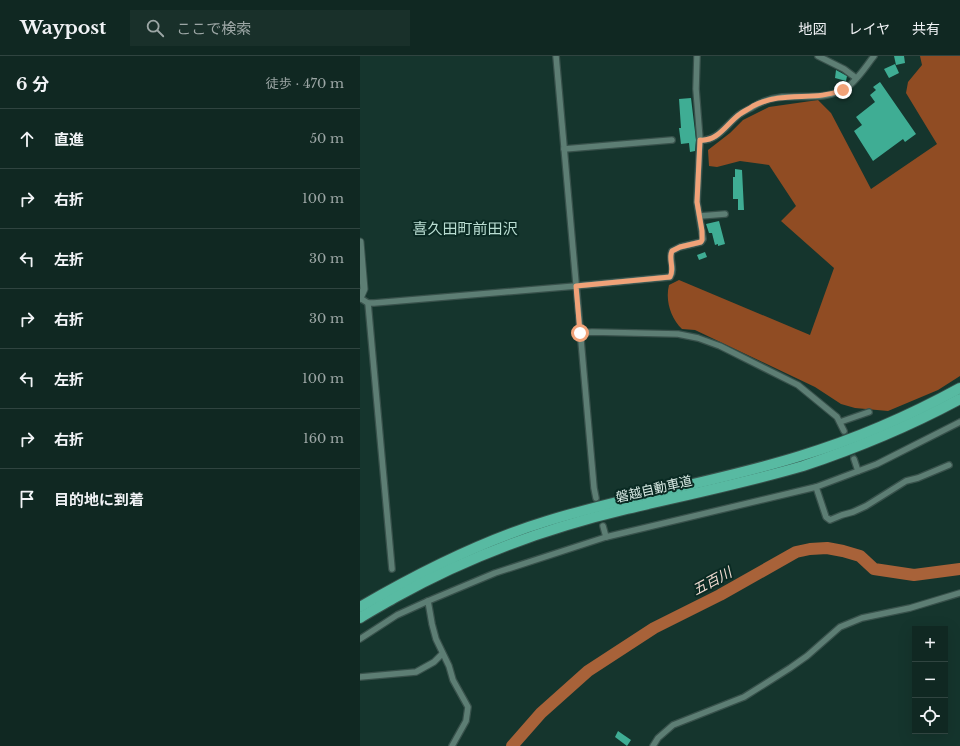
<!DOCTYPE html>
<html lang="ja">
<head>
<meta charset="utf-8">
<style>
	:root { --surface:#102822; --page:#19302a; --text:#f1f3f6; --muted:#9ca6a5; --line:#304440 }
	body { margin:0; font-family:"Libre Baskerville","Noto Sans JP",serif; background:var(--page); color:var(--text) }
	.controls { position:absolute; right:12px; bottom:12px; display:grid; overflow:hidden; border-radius:0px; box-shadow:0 4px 16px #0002 }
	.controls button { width:36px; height:36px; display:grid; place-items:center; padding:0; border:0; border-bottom:1px solid var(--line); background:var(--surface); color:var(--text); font:20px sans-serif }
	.stop { position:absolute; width:12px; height:12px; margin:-9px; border:3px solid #f0a278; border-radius:50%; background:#fff }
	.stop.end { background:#f0a278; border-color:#fff; box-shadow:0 1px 4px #0008 }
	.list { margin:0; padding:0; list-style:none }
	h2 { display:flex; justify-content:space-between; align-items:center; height:52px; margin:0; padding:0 16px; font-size:17px }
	h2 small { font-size:13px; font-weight:400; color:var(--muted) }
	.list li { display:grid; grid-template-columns:26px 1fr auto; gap:12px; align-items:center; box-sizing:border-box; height:60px; padding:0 16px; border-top:1px solid var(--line) }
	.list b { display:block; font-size:15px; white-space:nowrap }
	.list em { font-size:13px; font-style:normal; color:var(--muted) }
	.icon { flex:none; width:22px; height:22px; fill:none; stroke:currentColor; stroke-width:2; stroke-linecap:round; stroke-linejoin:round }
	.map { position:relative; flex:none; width:600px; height:690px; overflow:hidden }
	header { display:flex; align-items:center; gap:24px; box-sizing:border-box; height:56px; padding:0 20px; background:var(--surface); border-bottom:1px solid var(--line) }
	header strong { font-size:19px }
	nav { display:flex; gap:22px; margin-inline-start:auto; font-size:14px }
	.search { width:280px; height:36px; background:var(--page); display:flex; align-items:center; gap:10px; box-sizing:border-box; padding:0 14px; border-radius:0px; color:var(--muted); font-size:15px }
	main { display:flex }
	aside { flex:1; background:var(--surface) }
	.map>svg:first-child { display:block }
	.forest { fill:#904c23 }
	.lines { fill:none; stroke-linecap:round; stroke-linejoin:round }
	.river { stroke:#a86239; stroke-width:12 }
	.building { fill:#3fad94 }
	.minor-tunnel { stroke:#325048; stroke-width:5.5; stroke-dasharray:5.5 3; stroke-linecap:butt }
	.minor-casing { stroke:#38514b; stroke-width:8 }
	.tertiary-casing { stroke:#38514b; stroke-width:9 }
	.motorway-casing { stroke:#38514b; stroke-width:12 }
	.minor { stroke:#5d7e74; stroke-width:5.5 }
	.tertiary { stroke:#5d7e74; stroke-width:7 }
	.motorway { stroke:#58baa2; stroke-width:10 }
	.route { stroke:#f0a278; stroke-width:5 }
	.labels { text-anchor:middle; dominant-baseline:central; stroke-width:4; stroke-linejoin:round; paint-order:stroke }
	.street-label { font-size:13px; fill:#d7e9e3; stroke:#0a2a23 }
	.water-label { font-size:14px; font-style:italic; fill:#f1dcd2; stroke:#0a2a23 }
	.quarter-label { font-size:15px; fill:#b9ddd2; stroke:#0a2a23 }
</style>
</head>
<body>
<header>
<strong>Waypost</strong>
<div class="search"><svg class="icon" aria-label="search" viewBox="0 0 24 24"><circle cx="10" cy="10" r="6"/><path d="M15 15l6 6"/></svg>ここで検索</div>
<nav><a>地図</a><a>レイヤ</a><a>共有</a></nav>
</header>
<main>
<aside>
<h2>6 分<small>徒歩 · 470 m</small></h2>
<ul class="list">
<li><svg class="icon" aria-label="ahead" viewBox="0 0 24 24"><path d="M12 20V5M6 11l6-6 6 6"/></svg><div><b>直進</b></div><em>50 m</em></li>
<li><svg class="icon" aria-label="right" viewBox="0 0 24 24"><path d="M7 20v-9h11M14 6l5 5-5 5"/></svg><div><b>右折</b></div><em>100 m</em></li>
<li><svg class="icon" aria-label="left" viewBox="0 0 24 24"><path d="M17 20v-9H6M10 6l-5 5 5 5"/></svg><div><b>左折</b></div><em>30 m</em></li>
<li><svg class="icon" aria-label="right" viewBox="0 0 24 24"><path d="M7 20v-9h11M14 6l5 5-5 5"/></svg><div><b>右折</b></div><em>30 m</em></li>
<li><svg class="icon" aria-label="left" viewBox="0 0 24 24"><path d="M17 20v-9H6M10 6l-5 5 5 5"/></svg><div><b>左折</b></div><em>100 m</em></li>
<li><svg class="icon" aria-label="right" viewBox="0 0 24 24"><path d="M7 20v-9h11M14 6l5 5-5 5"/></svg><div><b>右折</b></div><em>160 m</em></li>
<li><svg class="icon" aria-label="arrive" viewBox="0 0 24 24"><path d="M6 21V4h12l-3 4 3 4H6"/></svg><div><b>目的地に到着</b></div></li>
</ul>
</aside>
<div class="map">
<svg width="600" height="690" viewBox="0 0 600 690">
	<rect width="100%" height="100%" fill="#15352d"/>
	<path class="forest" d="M560,0H600V320L578,334L528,355L495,352L481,348L455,331L335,274L322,273C311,262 305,245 309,229L319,224L450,279L474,212L421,165L436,150L409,109L380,105L357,111L349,110L348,94L370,77L383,64L409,51L458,44L471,57L511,133L577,88L546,37L548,26L562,9Z"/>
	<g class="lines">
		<path class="river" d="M152,690L181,657L228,615L294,572L360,539L436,496L450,493L467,492L483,495L500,500L514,513L554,519L600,513"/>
	</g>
	<g class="building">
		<path d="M534,0H544L545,7L536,9Z"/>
		<path d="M535,8L539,17L529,22L524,13Z"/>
		<path d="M476,14L487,20L486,25L475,22Z"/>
		<path d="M520,26L556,78L545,86L543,83L513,105L494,75L502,69L496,61L515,46L510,39L516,34L513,31Z"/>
		<path d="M331,42L336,84L335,95L330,96L329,87L321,88L319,72H321L319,43Z"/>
		<path d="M375,113L382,114L384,154H378V143H373V121H375Z"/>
		<path d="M359,165L365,188L358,190V188L355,189L352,177H349L346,168Z"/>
		<path d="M345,196L347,201L339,204L337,199Z"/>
		<path d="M258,675L271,684L267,690L255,681Z"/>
	</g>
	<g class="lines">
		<path class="minor-tunnel" d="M484,375L494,403"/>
		<g class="minor-casing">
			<g id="minor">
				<path d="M196,0L234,432L236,442"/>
				<path d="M458,0L484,13L496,22"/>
				<path d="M340,84C358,86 367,67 380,58C383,56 387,54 391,52C400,46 411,42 422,41C442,39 468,44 486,32C497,25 506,10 514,0"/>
				<path d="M204,93L312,84"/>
				<path d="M340,160L365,158"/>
				<path d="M0,242L8,247H14L216,230L310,221C316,213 308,203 312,195L320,191L341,186L343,183L337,146L340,84L336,33L337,0"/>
				<path d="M8,247L32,513"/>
				<path d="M221,277L232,276L318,278L338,282L360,290L438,329L477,361L484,375"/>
				<path d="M480,366L509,356"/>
				<path d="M494,403L498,415"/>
				<path d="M456,431L466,461L470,464L482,459L493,456L506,450L546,425L558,422L589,409"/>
				<path d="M243,470L246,481"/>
				<path d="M68,545L72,568L76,583L89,610L93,624L108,651L106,665L92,690"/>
				<path d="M0,583L37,559L68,545L135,517L246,481L456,431L517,408L600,366"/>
				<path d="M0,621L56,616L74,606L82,598"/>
				<path d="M293,690L298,682L313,669L384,641L430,612L447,600L480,571L502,562L550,552L600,537"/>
			</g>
		</g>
		<g class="tertiary-casing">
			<path id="tertiary" d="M0,186L4,233L0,242"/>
		</g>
		<g class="motorway-casing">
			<g id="motorway">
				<path d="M0,551C60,516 121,485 187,465C270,439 357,426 440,400C496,383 549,360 600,332"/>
				<path d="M0,562C11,555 24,548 36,541C109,500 187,472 267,453C326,439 385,427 443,410C497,392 550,370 600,343"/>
			</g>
		</g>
		<use href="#minor" class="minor"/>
		<use href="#tertiary" class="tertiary"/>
		<use href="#motorway" class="motorway"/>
	</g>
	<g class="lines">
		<path class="route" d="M220,277L216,230L310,221C315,213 308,203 312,195L320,191L341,186L342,184V175L337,146L340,84C358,86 367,67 380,58C384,55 389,53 393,50C424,34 453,46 483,34"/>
	</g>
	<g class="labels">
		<g class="street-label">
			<text transform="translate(294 433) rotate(-13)">磐越自動車道</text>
		</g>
		<g class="water-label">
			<text transform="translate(352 525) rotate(-28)">五百川</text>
		</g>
		<g class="quarter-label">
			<text x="105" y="172">喜久田町前田沢</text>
		</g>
	</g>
</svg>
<div class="controls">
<button>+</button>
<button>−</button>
<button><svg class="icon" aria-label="locate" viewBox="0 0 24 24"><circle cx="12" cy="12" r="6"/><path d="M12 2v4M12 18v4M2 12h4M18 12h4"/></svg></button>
</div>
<div class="stop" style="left:220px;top:277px"></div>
<div class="stop end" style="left:483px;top:34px"></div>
</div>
</main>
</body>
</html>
